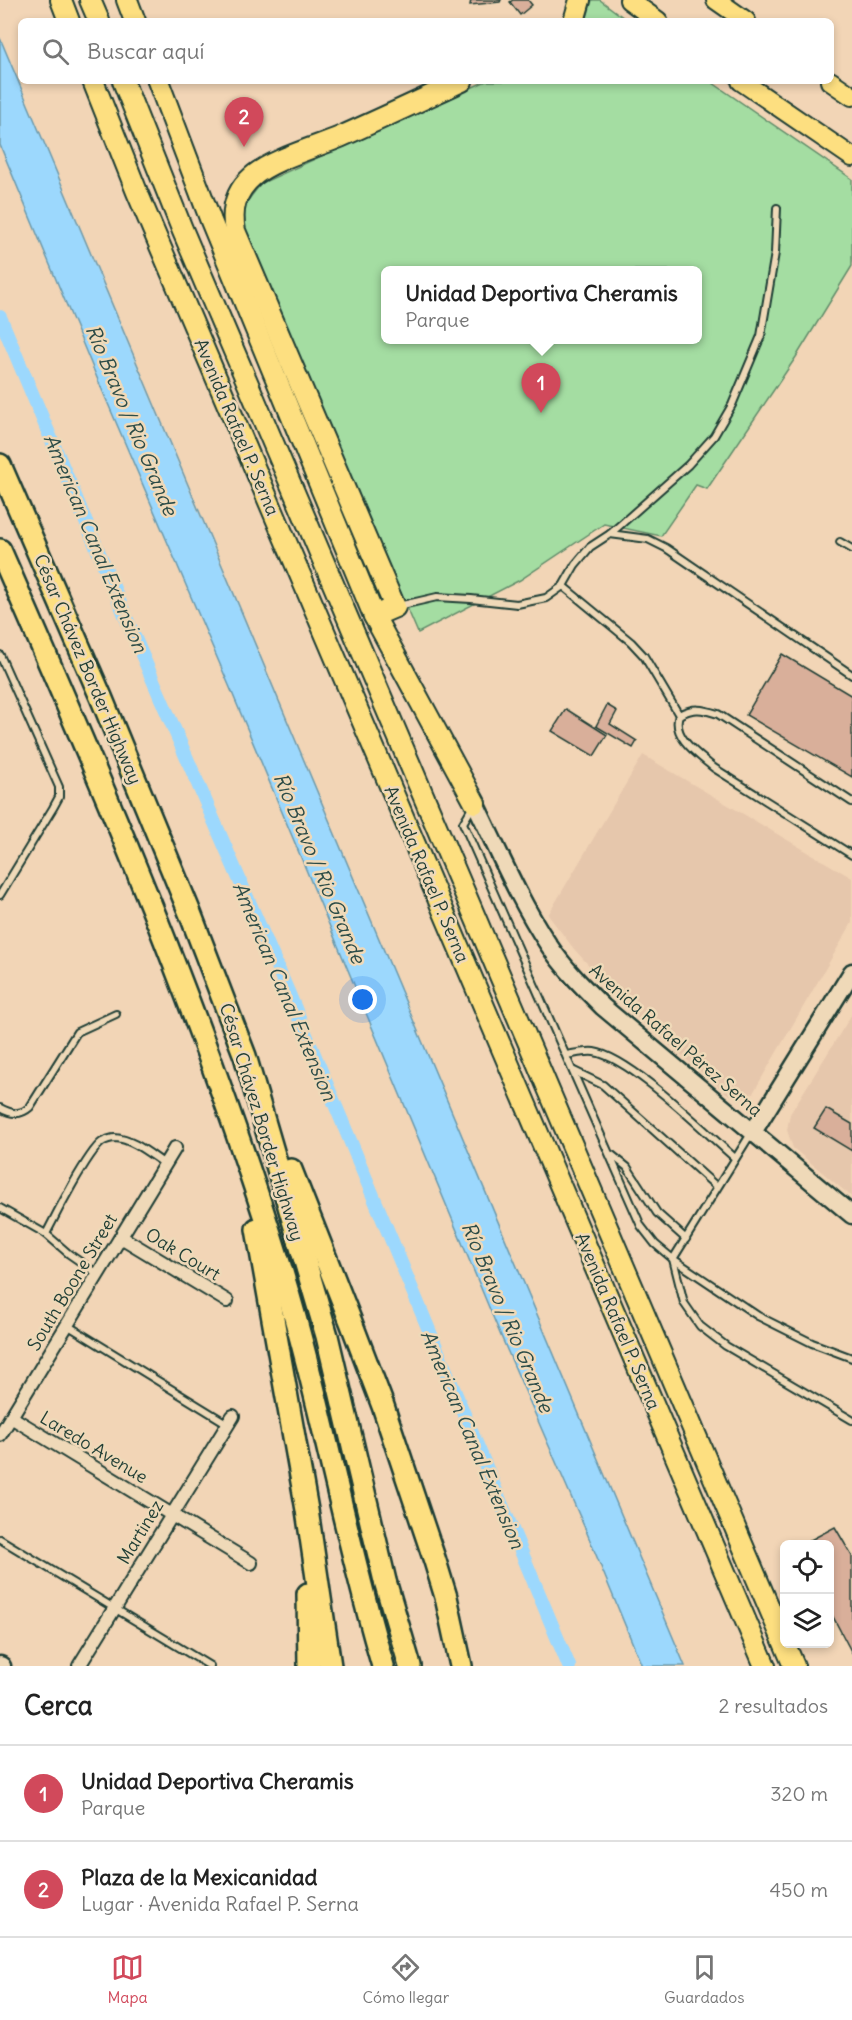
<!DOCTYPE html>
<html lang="es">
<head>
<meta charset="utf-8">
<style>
	:root { --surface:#fff; --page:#f6f6f6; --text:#222; --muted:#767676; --line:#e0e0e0; --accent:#d1495b }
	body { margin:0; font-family:Delius,sans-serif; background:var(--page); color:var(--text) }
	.controls { position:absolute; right:18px; bottom:18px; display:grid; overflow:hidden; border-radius:9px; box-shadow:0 3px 9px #0003 }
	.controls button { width:54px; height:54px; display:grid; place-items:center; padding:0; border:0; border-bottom:2px solid var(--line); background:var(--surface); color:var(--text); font:30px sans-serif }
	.you { position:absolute; left:363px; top:1000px; width:21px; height:21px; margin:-15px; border:4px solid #fff; border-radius:50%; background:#1a73e8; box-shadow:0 0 0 9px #1a73e833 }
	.badge { display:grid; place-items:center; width:39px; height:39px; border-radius:50%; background:var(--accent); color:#fff; font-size:20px; font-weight:700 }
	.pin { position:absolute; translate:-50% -50px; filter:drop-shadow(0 2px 3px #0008) }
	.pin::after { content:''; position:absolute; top:32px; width:21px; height:18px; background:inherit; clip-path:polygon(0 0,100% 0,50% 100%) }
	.popup { position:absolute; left:381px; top:266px; width:321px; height:78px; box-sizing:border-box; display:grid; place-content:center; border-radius:9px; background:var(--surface); filter:drop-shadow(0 2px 4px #0005); font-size:20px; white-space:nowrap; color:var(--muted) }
	.popup b { font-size:22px; color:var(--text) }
	.popup::after { content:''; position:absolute; left:50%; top:100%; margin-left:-12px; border:12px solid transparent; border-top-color:var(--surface) }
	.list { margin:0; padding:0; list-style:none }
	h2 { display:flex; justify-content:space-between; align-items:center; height:78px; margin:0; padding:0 24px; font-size:26px }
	h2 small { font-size:20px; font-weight:400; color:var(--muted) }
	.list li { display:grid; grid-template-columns:39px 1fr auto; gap:18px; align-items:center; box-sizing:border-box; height:96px; padding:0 24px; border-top:2px solid var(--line) }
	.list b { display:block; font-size:22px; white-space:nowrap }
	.list p { margin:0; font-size:20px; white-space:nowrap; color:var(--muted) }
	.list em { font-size:20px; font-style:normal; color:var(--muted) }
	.icon { flex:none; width:33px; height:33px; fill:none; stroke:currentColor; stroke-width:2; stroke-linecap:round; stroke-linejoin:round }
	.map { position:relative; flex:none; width:852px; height:1666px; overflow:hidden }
	.search { position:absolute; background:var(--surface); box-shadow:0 3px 9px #0003; left:18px; right:18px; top:18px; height:66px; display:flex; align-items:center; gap:15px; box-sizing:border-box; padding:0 21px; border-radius:9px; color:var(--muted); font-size:22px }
	.sheet { height:270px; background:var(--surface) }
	nav { display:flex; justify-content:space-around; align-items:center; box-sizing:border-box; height:84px; border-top:2px solid var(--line); background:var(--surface); font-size:16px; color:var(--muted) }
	nav a { display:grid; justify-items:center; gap:3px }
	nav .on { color:var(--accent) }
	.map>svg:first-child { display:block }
	.built { fill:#e6c7ac }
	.green { fill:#a4dda2; stroke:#628d6b; stroke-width:1.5; fill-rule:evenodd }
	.water { fill:#9cd8fd; stroke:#6a9aad; stroke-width:1.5 }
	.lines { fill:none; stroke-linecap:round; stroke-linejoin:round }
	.canal { stroke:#9cd8fd; stroke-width:14 }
	.building { fill:#d9af9a; stroke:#1f3d34; stroke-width:1.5 }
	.service-casing { stroke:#1f3d34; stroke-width:10 }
	.minor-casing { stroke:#1f3d34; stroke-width:16 }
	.secondary-casing { stroke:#1f3d34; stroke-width:21 }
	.primary-casing { stroke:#1f3d34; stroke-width:22 }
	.trunk-casing { stroke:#1f3d34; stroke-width:24 }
	.motorway-casing { stroke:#1f3d34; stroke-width:26 }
	.service { stroke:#efd9b8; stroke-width:6 }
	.minor { stroke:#efd9b8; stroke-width:12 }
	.secondary { stroke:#efd9b8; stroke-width:16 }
	.primary { stroke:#fddf80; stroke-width:18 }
	.trunk { stroke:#fddf80; stroke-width:20 }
	.motorway { stroke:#fddf80; stroke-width:21 }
	.labels { text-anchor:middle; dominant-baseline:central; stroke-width:5; stroke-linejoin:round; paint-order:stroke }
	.street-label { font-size:18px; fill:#1f3d34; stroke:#efd9b8 }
	.water-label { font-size:20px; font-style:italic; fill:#2c4c48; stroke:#efd9b8 }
</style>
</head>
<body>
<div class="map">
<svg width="852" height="1666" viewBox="0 0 852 1666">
	<rect width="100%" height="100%" fill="#f2d5b6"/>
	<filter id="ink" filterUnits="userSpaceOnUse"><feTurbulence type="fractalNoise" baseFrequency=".0167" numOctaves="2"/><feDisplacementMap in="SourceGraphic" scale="12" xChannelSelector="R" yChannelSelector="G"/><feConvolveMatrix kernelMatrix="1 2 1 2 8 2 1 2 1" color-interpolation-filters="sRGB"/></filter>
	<g filter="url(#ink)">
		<g class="built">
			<path d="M643,755L852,878V923L753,1093L741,1099L726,1093L636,1017L574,949L548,915Z"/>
			<path d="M852,1014V1197L793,1148L787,1130L790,1114Z"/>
		</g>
		<g class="green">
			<path d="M592,0H600L628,21H586Z"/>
			<path d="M486,81H710L852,179V266L796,357L707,489L696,485L661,536L604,524L520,580L418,633L243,226C242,205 249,198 262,183ZM385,270H697V340H385Z"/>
		</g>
		<path class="water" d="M0,38C226,582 458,1123 685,1666H642L587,1533L501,1336L231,690L100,385L0,145Z"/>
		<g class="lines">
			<path class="canal" d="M0,317L130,627L289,994L569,1666"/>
		</g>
		<g class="building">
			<path d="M471,0H501L500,2L470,5Z"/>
			<path d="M513,0H528L532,5L520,15L510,2Z"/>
			<path d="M782,654L852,696V777L746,715Z"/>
			<path d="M607,705L617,711L610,724L637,741L633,748L596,726Z"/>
			<path d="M566,709L607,735L594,756L552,731Z"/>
			<path d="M826,1109L852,1124V1151L814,1128Z"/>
			<path d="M835,1527L852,1556V1653L830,1611V1544H803Z"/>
		</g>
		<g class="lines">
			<g class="service-casing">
				<g id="service">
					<path d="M610,534L648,539L666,548L852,675"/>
					<path d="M840,542L852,549"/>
					<path d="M563,586L631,642L644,656L679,715"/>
					<path d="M398,606L437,597L471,599L517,604L546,598L563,586L575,565L590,547L610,534L688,465L714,436L732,405L761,336L775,253L777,208"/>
					<path d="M0,655L59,787V797L53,808L0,895"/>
					<path d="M852,802L718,714C702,709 694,707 679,715C671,737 699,755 714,768L852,855"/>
					<path d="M473,806L463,823L641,1226L655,1244L673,1259L758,1316L812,1343L852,1358"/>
					<path d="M566,1055C574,1054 585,1051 594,1052C630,1057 705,1132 735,1158"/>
					<path d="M574,1071L603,1085L717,1187"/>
					<path d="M0,1108C11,1114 20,1116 30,1107L77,1032L116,1014"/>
					<path d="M752,1132L673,1259L684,1303L700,1326L726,1346L852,1420"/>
					<path d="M612,1155L627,1167L657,1213L686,1239"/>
					<path d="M0,1208L46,1234"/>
					<path d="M98,1274L69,1254L46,1234C55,1216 88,1152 102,1142C105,1140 112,1138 115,1138C133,1139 151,1155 165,1164"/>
					<path d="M67,1325L228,1424"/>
					<path d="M0,1539L210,1666"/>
				</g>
			</g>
			<g class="minor-casing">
				<g id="minor">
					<path d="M121,1237L227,1301"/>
					<path d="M11,1417L251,1563"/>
					<path d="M0,1435L175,1148"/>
					<path d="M79,1666L233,1416"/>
				</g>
			</g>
			<g class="secondary-casing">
				<g id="secondary">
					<path d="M475,803C498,850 519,900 548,944C563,967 583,987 603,1007L852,1215"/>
					<path d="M753,1132L852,972"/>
					<path d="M0,1665L2,1666"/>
				</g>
			</g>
			<g class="primary-casing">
				<g id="primary">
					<path d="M629,0L658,21"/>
					<path d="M716,0L746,21"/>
					<path d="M741,81L852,157"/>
					<path d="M830,81L852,96"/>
				</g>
			</g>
			<g class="trunk-casing">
				<g id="trunk">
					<path d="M61,0L69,21"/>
					<path d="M90,0L99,21"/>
					<path d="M127,0L135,21"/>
					<path d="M574,21L580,0"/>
					<path d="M93,81L137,192L765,1666"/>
					<path d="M123,81L182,229L794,1666"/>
					<path d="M158,81L211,221L374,616L475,803"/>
					<path d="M374,616L395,607L235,231C231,210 235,192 252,177C271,160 316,147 340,137C381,119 421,100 462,81"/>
				</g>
			</g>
			<g class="motorway-casing">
				<g id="motorway">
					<path d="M0,465L101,697L190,913L245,1056L327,1336L385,1581L410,1666"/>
					<path d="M0,550C103,785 206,1023 281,1269C321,1400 344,1535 383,1666"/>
					<path d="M291,1170L351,1322L383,1406L435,1561L446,1597L461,1666"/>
					<path d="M257,1229L307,1510L330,1666"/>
					<path d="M308,1594L309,1666"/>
				</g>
			</g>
			<use href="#service" class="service"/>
			<use href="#minor" class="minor"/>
			<use href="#secondary" class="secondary"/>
			<use href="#primary" class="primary"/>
			<use href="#trunk" class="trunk"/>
			<use href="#motorway" class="motorway"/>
		</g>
	</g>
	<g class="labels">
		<g class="street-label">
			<text transform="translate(237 427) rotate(67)">Avenida Rafael P. Serna</text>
			<text transform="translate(88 669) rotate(67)">César Chávez Border Highway</text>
			<text transform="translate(427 874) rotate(67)">Avenida Rafael P. Serna</text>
			<text transform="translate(676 1040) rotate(41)">Avenida Rafael Pérez Serna</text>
			<text transform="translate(262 1122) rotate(73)">César Chávez Border Highway</text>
			<text transform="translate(183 1254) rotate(31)">Oak Court</text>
			<text transform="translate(72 1282) rotate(-59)">South Boone Street</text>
			<text transform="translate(618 1321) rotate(67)">Avenida Rafael P. Serna</text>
			<text transform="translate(94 1447) rotate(31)">Laredo Avenue</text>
			<text transform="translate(140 1532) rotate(-59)">Martinez</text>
		</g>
		<g class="water-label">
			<text transform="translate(132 420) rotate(67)">Río Bravo / Rio Grande</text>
			<text transform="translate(96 543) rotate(67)">American Canal Extension</text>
			<text transform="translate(320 868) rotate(67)">Río Bravo / Rio Grande</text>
			<text transform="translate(285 991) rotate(67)">American Canal Extension</text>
			<text transform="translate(508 1317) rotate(67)">Río Bravo / Rio Grande</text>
			<text transform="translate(473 1439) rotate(67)">American Canal Extension</text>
		</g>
	</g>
</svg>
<div class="controls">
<button><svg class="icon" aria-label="locate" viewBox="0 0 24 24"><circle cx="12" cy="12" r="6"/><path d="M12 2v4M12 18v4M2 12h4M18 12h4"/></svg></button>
<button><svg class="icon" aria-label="layers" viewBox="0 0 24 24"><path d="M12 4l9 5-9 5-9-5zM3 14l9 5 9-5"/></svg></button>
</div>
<div class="you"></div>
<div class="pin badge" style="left:541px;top:413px">1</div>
<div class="popup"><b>Unidad Deportiva Cheramis</b>Parque</div>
<div class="pin badge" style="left:244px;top:147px">2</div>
<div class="search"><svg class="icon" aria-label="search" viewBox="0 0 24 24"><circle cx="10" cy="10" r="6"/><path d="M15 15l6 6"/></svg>Buscar aquí</div>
</div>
<section class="sheet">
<h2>Cerca<small>2 resultados</small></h2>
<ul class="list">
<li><span class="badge">1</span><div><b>Unidad Deportiva Cheramis</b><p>Parque</p></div><em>320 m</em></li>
<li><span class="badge">2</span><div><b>Plaza de la Mexicanidad</b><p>Lugar · Avenida Rafael P. Serna</p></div><em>450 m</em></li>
</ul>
</section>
<nav>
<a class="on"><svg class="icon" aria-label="map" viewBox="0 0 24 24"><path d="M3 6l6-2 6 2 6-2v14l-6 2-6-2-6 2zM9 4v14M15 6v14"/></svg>Mapa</a>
<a><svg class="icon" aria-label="directions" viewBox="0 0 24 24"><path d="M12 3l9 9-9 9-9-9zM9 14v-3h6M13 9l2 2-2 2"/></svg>Cómo llegar</a>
<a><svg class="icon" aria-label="saved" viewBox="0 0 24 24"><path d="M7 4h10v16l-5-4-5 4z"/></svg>Guardados</a>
</nav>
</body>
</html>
